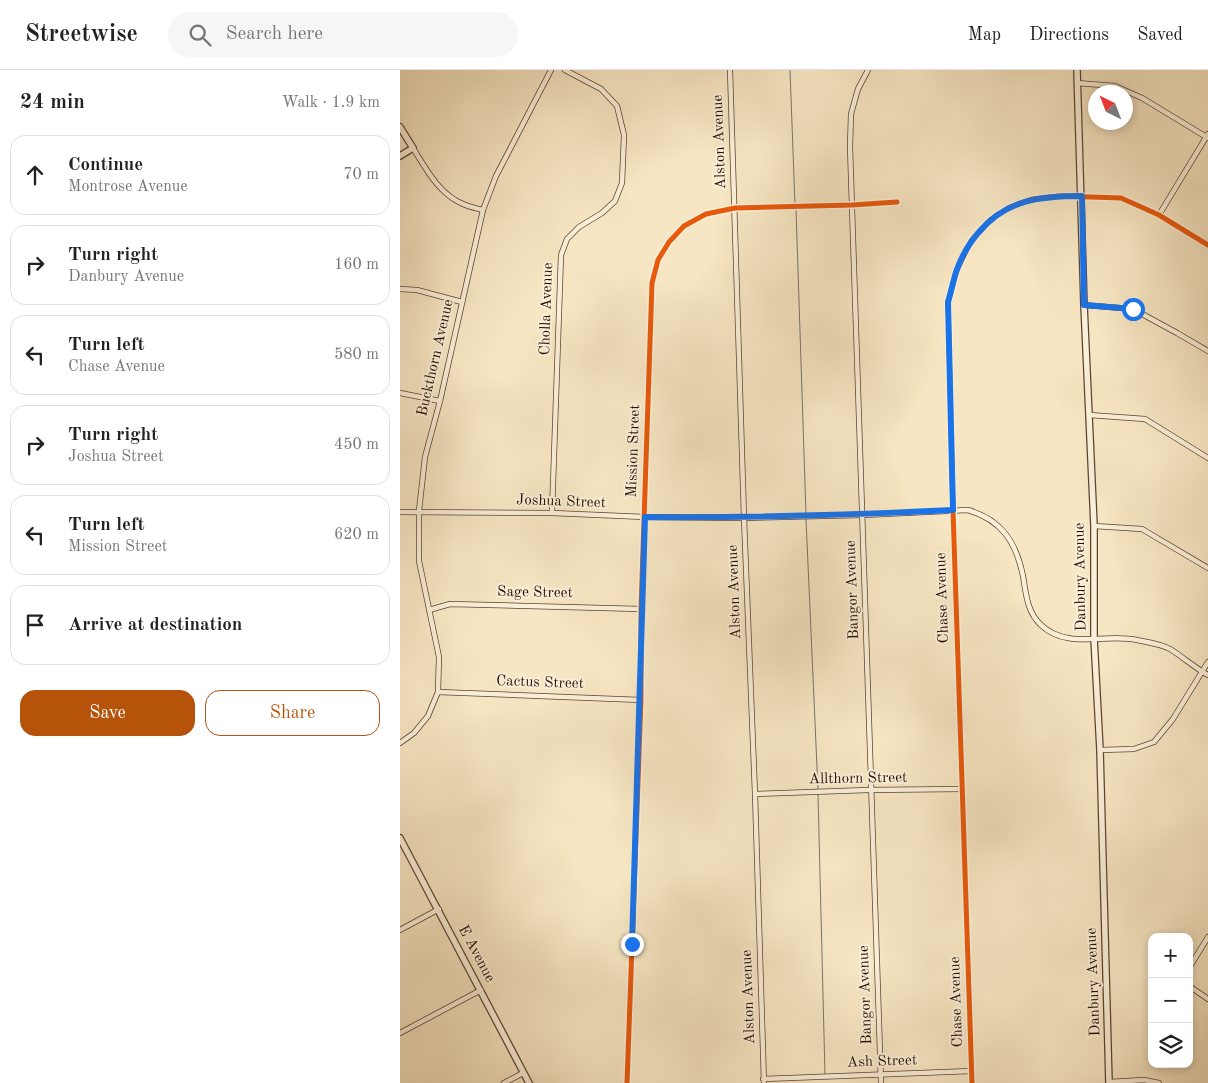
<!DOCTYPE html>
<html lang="en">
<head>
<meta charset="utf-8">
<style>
	:root { --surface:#fff; --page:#f6f6f6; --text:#222; --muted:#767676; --line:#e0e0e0; --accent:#b45309 }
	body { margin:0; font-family:"Old Standard TT",serif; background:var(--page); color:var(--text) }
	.controls { position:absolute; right:15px; bottom:15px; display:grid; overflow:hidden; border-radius:10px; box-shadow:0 2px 8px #0003 }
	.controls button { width:45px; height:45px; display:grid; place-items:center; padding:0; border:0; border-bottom:1px solid var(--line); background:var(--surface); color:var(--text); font:25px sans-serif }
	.compass { position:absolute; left:688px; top:15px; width:45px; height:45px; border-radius:50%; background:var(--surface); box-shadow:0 2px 8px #0003; rotate:318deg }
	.stop { position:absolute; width:15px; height:15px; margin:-11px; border:4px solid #1a73e8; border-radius:50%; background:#fff }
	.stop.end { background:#1a73e8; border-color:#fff; box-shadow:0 1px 5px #0008 }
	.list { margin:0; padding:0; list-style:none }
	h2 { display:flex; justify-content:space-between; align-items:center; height:65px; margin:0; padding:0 20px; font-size:21px }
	h2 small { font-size:16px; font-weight:400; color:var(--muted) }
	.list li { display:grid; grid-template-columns:32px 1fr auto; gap:15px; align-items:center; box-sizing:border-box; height:80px; margin:0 10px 10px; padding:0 10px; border:1px solid var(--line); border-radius:15px }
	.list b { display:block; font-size:19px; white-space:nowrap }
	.list p { margin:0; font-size:16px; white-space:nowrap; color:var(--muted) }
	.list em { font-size:16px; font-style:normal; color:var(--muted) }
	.actions { display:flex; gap:10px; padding:15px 20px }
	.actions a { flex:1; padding:11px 0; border:1px solid var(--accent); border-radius:15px; text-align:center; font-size:18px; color:var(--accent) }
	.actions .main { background:var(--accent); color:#fff }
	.icon { flex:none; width:28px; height:28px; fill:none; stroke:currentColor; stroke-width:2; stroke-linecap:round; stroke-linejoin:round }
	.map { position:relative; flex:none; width:808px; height:1013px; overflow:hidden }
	header { display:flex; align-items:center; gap:30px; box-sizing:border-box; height:70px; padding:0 25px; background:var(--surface); border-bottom:1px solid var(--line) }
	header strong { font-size:24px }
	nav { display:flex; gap:28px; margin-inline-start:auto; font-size:18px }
	.search { width:350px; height:45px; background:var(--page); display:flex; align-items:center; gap:12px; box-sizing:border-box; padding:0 18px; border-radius:28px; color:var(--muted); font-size:19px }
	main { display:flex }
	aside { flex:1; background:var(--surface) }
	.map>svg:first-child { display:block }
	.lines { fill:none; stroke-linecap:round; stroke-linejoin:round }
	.stream { stroke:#717772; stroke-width:1 }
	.minor-casing { stroke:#5c4331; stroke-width:6 }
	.tertiary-casing { stroke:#5c4331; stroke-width:8 }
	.minor { stroke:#faefd8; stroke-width:4.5 }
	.tertiary { stroke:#faefd8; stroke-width:5.5 }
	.cycleway-casing { stroke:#faefd8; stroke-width:8 }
	.cycleway { stroke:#e8590c; stroke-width:5 }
	.route { stroke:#1a73e8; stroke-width:6 }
	.labels { text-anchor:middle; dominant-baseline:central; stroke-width:4; stroke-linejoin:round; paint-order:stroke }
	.street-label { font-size:15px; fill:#290d00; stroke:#faefd8 }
</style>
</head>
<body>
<header>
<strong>Streetwise</strong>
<div class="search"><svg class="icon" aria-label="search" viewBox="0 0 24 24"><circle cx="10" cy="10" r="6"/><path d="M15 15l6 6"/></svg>Search here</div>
<nav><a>Map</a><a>Directions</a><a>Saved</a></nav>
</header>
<main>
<aside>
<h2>24 min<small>Walk · 1.9 km</small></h2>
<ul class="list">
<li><svg class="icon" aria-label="ahead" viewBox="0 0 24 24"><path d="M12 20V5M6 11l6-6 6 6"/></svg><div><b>Continue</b><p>Montrose Avenue</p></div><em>70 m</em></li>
<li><svg class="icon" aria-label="right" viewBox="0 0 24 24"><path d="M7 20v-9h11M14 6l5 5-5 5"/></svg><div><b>Turn right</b><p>Danbury Avenue</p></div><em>160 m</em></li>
<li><svg class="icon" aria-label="left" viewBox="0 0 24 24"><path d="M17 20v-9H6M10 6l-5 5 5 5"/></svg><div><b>Turn left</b><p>Chase Avenue</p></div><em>580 m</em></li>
<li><svg class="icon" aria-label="right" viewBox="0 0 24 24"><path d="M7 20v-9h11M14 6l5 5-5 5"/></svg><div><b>Turn right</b><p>Joshua Street</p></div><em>450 m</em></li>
<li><svg class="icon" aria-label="left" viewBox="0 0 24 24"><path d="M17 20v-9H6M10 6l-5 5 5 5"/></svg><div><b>Turn left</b><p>Mission Street</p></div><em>620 m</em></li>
<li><svg class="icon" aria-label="arrive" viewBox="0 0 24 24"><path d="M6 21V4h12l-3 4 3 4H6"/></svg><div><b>Arrive at destination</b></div></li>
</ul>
<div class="actions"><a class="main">Save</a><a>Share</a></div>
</aside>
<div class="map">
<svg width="808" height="1013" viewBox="0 0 808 1013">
	<rect width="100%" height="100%" fill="#f7e6c3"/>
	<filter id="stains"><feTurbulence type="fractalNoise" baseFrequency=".004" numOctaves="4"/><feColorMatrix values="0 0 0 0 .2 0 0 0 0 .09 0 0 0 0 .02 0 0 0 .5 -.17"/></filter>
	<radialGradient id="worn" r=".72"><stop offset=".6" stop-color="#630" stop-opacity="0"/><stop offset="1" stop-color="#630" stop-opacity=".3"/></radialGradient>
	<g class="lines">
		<g class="stream">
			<path d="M390,0L395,135"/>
			<path d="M396,139L406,445"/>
			<path d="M406,449L418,720"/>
			<path d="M418,724L425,1005"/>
		</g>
		<g class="minor-casing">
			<g id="minor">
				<path d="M330,0L344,448L355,724L364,1013"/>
				<path d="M468,0L458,19L451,44L450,77L481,1013"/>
				<path d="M677,13L715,16L742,28L808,68"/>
				<path d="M13,78C26,99 39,124 63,134C69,137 76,138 83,140"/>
				<path d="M759,145L808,64"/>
				<path d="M0,219L17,220L62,232"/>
				<path d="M684,235L733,239L777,263L808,281"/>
				<path d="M0,323L40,331"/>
				<path d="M689,345L745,349L808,388"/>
				<path d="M0,442L152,443L245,447L344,448L463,445L568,440C602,450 616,472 623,506C626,524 627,542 641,555C667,580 706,563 737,570C747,572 761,574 770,579C783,587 795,598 808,605"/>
				<path d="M152,443L161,185L167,169L179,157L202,143L215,131L222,113L224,65L217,36L201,19L165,0"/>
				<path d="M694,456L742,459L808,498"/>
				<path d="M29,540L50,534L241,539"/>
				<path d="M38,622L241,630"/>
				<path d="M0,673L14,663L28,646L38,622L39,587L19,491V441L25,387L40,331L83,140L96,106L151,0"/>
				<path d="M700,680L734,679L754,672L773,649L808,592"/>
				<path d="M355,724L468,720L562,719"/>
				<path d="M0,860L39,839"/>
				<path d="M789,898L808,867"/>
				<path d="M789,916L808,929"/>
				<path d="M0,963L81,920"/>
				<path d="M363,1009L572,1001"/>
				<path d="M709,1012L744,1010L759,1013"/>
				<path d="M104,1013L123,1003"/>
				<path d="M227,1013L241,630V539L252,213L258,190L269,172L284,156L306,144L335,138L452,135L497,132"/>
				<path d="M572,1013L553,440L548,232L557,200L571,171L591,149L610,137L632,129L660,126L721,128L759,145L808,175"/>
			</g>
		</g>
		<g class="tertiary-casing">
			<g id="tertiary">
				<path d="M677,0L684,235L694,456V568L700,680L709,1013"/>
				<path d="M0,57L13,78L0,86"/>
				<path d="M0,768L129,1013"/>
			</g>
		</g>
		<use href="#minor" class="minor"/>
		<use href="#tertiary" class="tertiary"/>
		<g class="cycleway-casing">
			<g id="cycleway">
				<path d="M227,1013L241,630V539L252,213L258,190L269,172L284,156L306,144L335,138L452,135L497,132"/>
				<path d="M572,1013L553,440L548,232L557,200L571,171L591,149L610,137L632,129L660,126L721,128L759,145L808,175"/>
			</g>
		</g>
		<use href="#cycleway" class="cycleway"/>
	</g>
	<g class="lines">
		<path class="route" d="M232,874L245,447C348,448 450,445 553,440L548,232C551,222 553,212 556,202C561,188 569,173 579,162C607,129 641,126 682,126L684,235L733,239"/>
	</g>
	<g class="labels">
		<g class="street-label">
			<text transform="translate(320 72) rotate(-92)">Alston Avenue</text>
			<text transform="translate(147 239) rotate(-88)">Cholla Avenue</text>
			<text transform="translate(36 288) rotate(-77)">Buckthorn Avenue</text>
			<text transform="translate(234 381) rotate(-88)">Mission Street</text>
			<text transform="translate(161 432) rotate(2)">Joshua Street</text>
			<text transform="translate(681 507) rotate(-91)">Danbury Avenue</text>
			<text transform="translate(453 520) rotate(-92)">Bangor Avenue</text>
			<text transform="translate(335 522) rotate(-92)">Alston Avenue</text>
			<text transform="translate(135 523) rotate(1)">Sage Street</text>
			<text transform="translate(543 528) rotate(-92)">Chase Avenue</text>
			<text transform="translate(140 613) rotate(2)">Cactus Street</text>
			<text transform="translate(458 709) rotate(-1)">Allthorn Street</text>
			<text transform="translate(76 884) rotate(62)">E Avenue</text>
			<text transform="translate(694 912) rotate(-92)">Danbury Avenue</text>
			<text transform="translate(466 925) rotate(-92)">Bangor Avenue</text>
			<text transform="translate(349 927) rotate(-92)">Alston Avenue</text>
			<text transform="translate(557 932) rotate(-92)">Chase Avenue</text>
			<text transform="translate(482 992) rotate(-2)">Ash Street</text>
		</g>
	</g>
	<rect width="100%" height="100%" filter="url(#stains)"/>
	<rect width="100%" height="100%" fill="url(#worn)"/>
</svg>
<div class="controls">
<button>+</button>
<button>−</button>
<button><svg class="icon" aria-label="layers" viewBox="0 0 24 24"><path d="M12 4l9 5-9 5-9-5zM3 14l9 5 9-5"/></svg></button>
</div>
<svg class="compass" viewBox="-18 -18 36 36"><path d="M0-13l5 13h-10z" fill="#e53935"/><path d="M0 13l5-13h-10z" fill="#767676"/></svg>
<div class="stop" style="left:733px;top:239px"></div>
<div class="stop end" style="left:232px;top:874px"></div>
</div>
</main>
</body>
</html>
